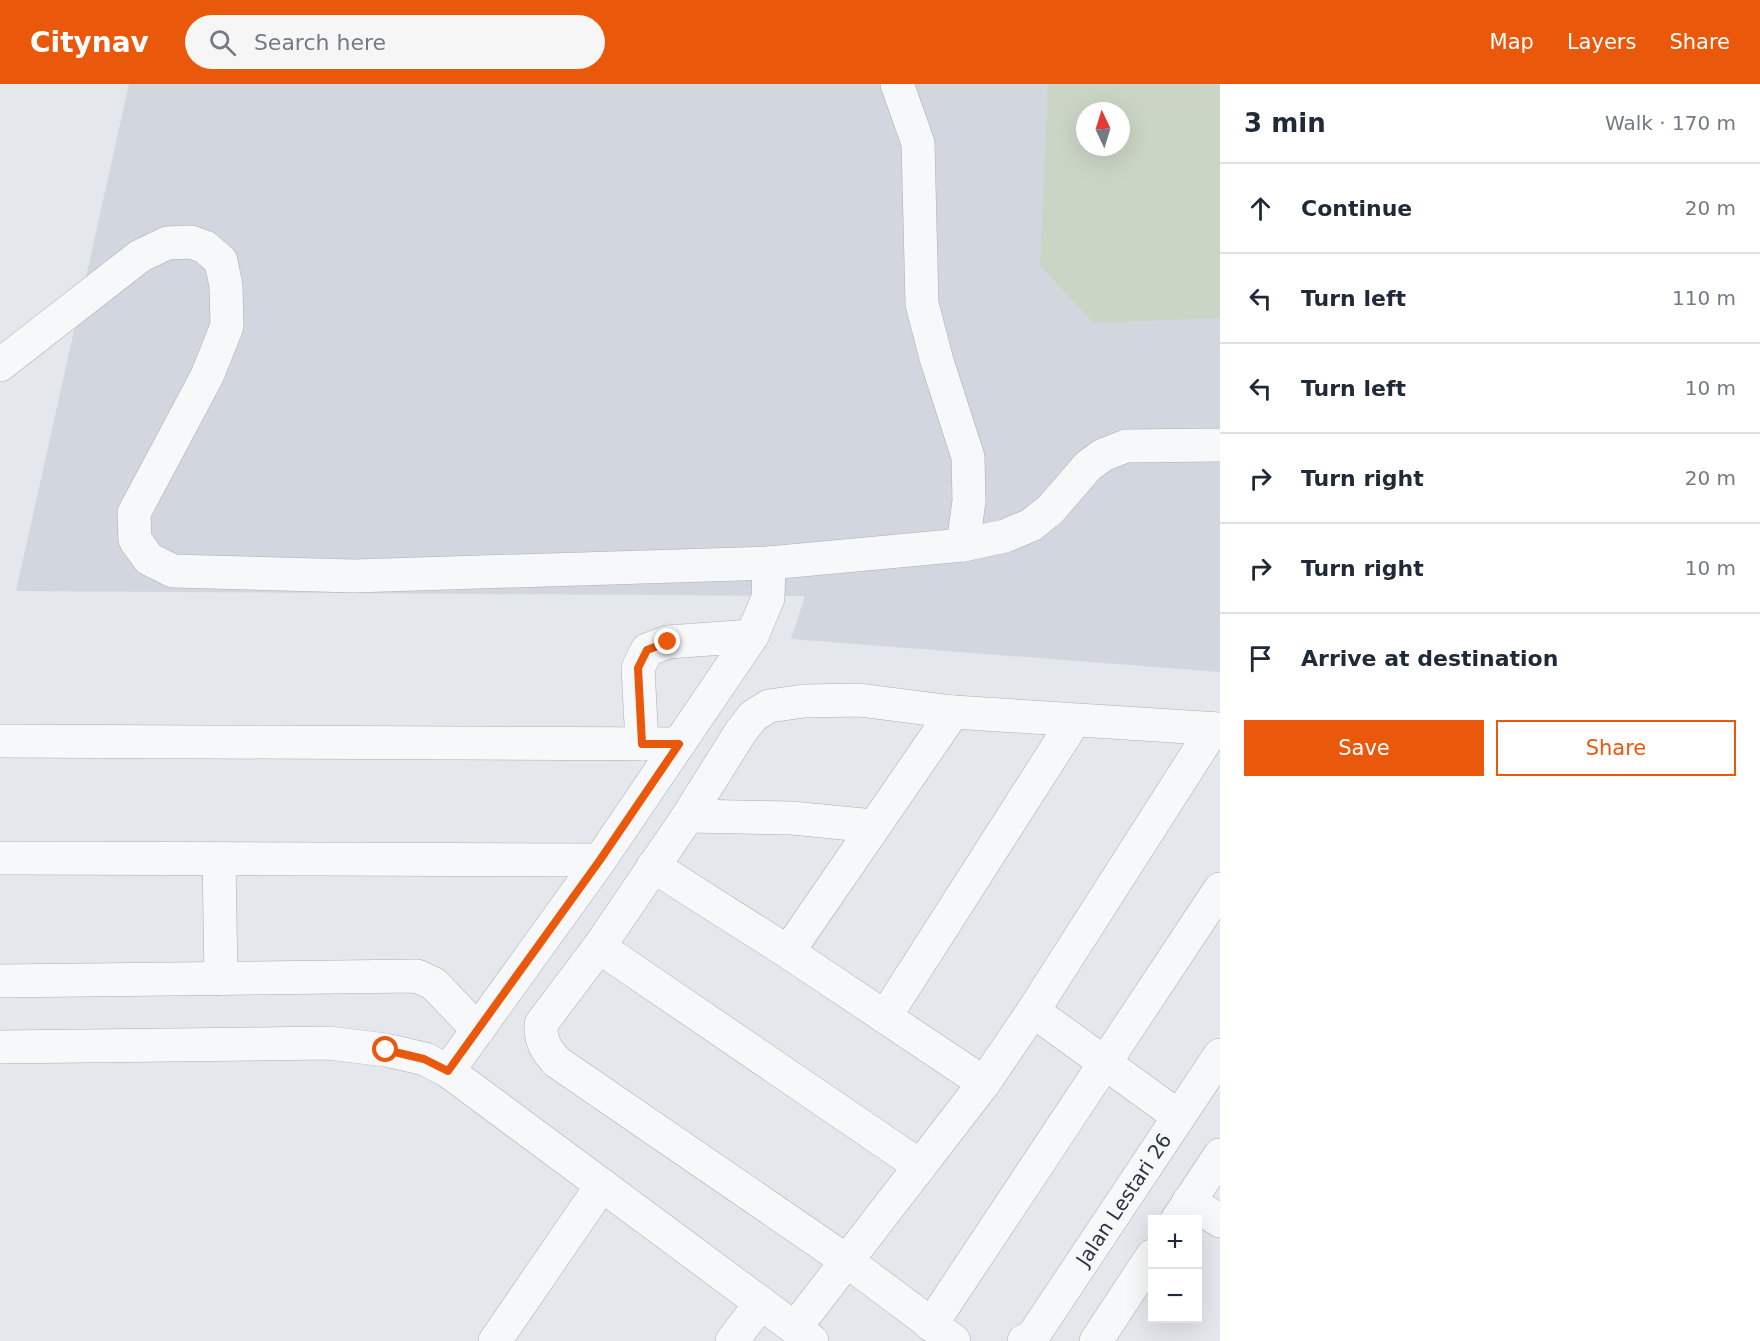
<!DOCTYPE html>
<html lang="en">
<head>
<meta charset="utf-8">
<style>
	:root { --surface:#fff; --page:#f6f6f7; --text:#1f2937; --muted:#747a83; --line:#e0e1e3; --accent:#ea580c }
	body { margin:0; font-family:"DejaVu Sans",sans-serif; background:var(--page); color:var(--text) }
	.controls { position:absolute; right:18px; bottom:18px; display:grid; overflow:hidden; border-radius:0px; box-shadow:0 6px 24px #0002 }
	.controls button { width:54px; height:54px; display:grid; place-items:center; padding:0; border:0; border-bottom:2px solid var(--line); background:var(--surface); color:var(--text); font:30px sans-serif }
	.compass { position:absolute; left:1076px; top:18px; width:54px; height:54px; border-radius:50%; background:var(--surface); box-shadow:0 6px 24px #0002; rotate:356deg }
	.stop { position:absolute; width:18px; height:18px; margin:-14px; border:4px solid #ea580c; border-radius:50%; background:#fff }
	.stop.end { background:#ea580c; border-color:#fff; box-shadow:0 2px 6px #0008 }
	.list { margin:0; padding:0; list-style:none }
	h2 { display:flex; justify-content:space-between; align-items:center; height:78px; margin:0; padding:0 24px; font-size:26px }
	h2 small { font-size:20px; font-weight:400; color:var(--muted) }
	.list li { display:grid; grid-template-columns:39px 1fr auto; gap:18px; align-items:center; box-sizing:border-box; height:90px; padding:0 24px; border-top:2px solid var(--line) }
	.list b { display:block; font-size:22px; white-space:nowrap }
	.list em { font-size:20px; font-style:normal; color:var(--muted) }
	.actions { display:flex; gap:12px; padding:18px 24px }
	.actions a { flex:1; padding:14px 0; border:2px solid var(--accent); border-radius:0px; text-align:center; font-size:21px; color:var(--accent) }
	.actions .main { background:var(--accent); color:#fff }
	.icon { flex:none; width:33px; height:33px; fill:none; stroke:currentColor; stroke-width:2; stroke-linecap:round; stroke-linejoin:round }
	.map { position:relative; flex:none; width:1220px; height:1257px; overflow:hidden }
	header { display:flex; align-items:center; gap:36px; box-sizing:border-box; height:84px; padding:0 30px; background:var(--accent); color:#fff }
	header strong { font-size:28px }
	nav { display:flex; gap:33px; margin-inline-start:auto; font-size:21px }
	.search { width:420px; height:54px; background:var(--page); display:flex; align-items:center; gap:15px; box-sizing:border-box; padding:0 21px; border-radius:33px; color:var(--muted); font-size:22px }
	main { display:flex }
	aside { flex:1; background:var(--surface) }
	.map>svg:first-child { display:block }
	.built { fill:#d2d6de; fill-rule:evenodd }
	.green { fill:#c9d6c5; fill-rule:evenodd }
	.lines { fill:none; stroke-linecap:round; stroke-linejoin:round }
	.minor-casing { stroke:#a9aeb7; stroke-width:34 }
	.minor { stroke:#f7f8fa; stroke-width:33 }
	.route { stroke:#ea580c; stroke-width:8 }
	.labels { text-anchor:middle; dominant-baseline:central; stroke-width:4.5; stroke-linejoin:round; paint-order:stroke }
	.street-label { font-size:20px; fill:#2b3445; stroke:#f4f6f9 }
</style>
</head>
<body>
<header>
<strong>Citynav</strong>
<div class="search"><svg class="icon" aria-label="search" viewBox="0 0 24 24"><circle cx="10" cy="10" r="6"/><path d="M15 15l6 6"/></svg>Search here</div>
<nav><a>Map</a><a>Layers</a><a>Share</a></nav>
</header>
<main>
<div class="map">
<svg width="1220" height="1257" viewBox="0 0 1220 1257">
	<rect width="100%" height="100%" fill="#e4e7ec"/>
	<path class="built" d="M129,0H1220V588L791,555L805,512L16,507ZM1085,27H1121V63H1085Z"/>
	<path class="green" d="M1048,0H1220V234L1094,239L1040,182ZM1085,27H1121V63H1085Z"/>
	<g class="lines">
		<g class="minor-casing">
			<g id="minor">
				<path d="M897,0L918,59L922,220L937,277L968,373L969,417L963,461"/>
				<path d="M0,281L140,172L167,159L191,158L205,163L221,177L226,202L227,242L207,292L134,429L135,456L149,475L173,487L354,492L769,479L963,461L1005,452L1031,441L1050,426L1088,382L1103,371L1126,362L1220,361"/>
				<path d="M0,657L679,660"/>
				<path d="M642,660L638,584L647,566L668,558L752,552"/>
				<path d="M688,732L792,734L873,742"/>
				<path d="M0,774L600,776"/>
				<path d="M219,775L221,895"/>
				<path d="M653,782L788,868L984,999"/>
				<path d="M599,863L920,1082"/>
				<path d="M788,868L953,628"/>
				<path d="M0,897L417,892L434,900L478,946"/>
				<path d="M1033,927L1178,1032"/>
				<path d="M885,933L1074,637"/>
				<path d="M0,963L329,959L386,966L425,975L448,987L812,1257"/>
				<path d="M448,987L600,776L752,552L768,514L769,479"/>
				<path d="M1189,1117L1220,1137"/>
				<path d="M1177,1136L1220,1071"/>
				<path d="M931,1241L1220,805"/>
				<path d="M795,1244L984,999L1033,927L1213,645"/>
				<path d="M495,1257L602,1101"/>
				<path d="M732,1257L761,1219"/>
				<path d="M954,1257L847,1177L557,978C546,966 540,957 541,940L599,863L688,732L740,649L753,632L769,622L804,617L859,616L953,628L1220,645"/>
				<path id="s1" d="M1024,1257L1033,1252L1220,971"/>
				<path d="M1096,1257L1152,1172"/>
			</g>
		</g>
		<use href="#minor" class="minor"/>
	</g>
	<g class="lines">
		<path class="route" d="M386,966L424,975L448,987L600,776L679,660H642L638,584L647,566L668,558"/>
	</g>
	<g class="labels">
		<g class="street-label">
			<text stroke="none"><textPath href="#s1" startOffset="174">Jalan Lestari 26</textPath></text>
		</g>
	</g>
</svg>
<div class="controls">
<button>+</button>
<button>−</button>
</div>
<svg class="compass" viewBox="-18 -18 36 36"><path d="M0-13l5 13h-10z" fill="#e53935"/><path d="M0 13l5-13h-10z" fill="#747a83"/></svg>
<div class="stop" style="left:386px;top:966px"></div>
<div class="stop end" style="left:668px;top:558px"></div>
</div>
<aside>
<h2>3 min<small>Walk · 170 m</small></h2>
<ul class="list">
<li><svg class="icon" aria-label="ahead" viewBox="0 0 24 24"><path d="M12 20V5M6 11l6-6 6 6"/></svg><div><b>Continue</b></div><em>20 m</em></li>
<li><svg class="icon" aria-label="left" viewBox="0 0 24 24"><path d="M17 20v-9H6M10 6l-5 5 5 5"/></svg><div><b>Turn left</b></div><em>110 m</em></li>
<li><svg class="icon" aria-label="left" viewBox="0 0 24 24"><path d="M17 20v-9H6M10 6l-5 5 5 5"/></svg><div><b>Turn left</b></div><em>10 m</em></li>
<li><svg class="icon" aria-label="right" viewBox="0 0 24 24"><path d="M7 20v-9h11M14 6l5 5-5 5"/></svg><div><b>Turn right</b></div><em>20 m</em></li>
<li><svg class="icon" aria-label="right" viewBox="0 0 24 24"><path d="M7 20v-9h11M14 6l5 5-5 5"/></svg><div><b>Turn right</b></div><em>10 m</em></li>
<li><svg class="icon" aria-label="arrive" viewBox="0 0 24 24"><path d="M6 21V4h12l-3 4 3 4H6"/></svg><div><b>Arrive at destination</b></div></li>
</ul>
<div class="actions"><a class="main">Save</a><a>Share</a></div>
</aside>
</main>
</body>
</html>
